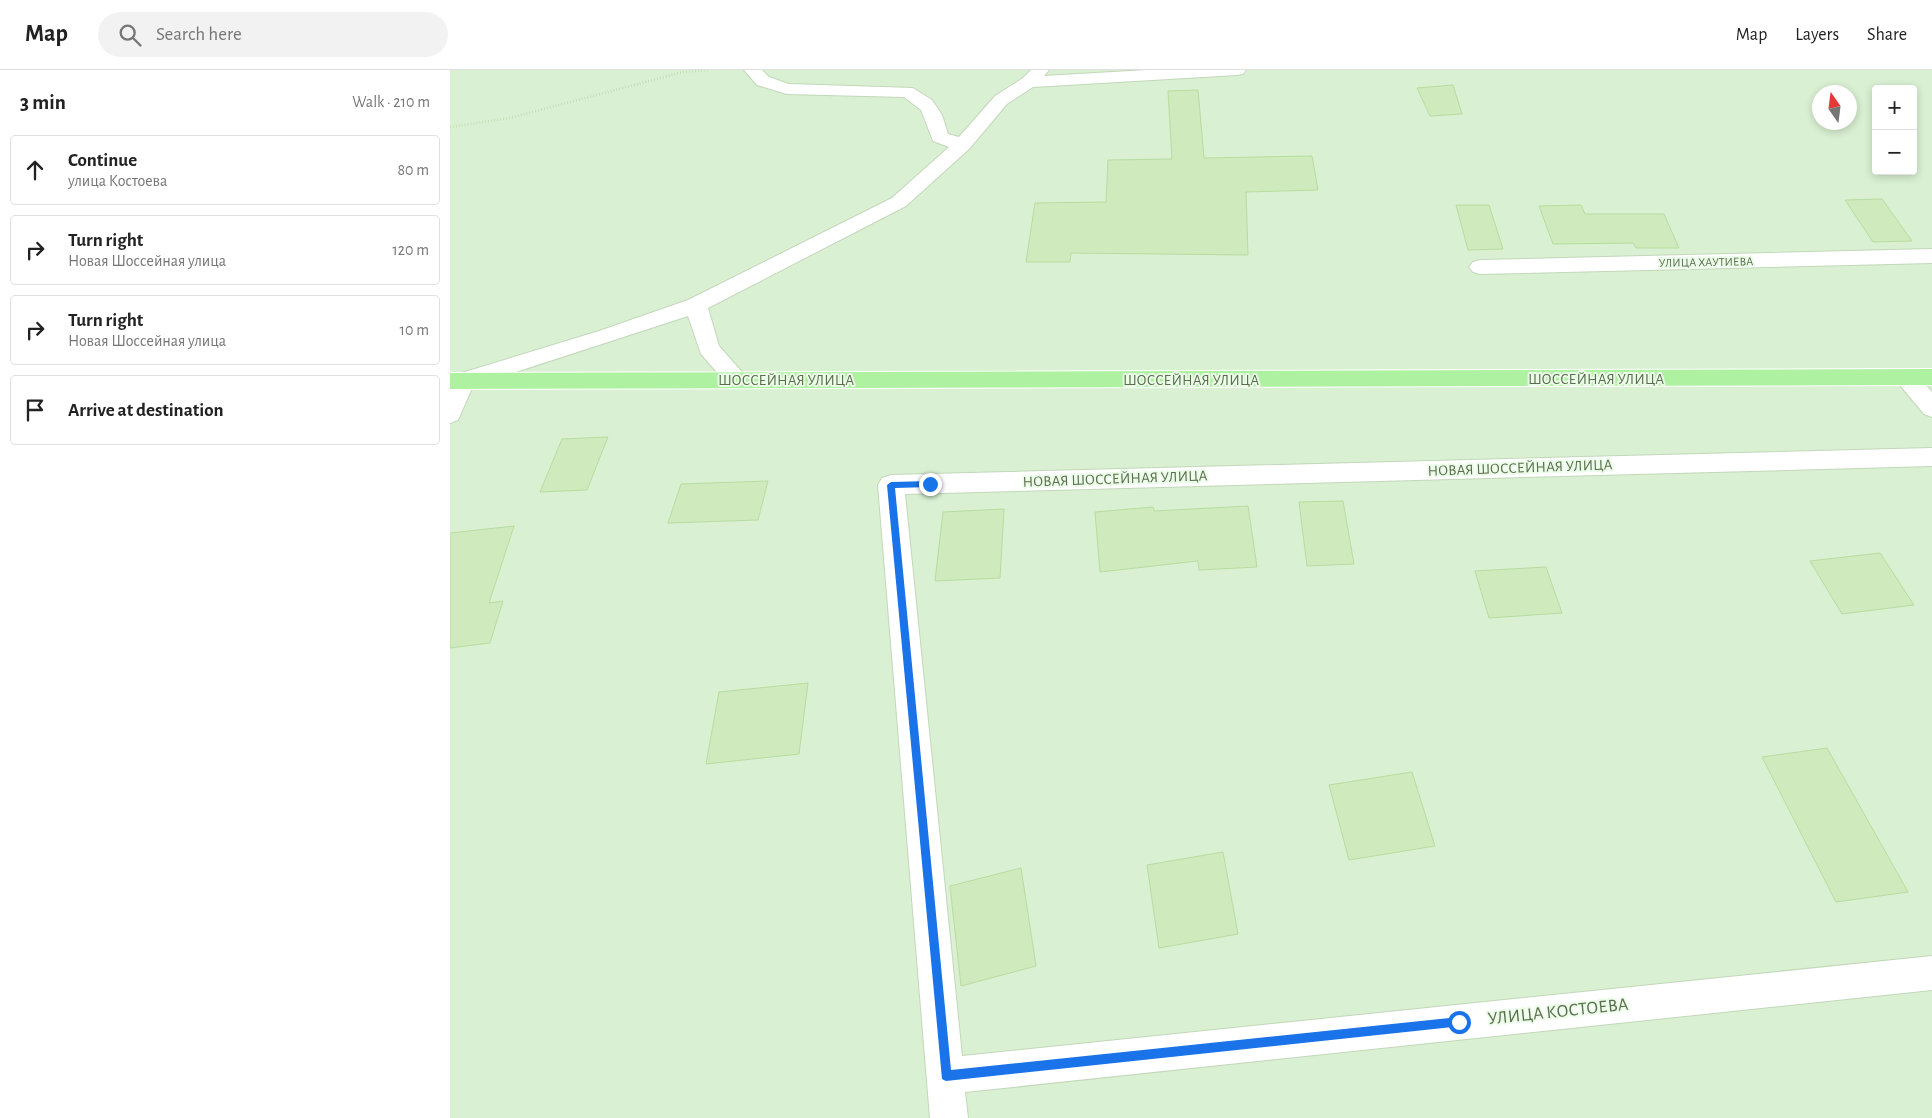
<!DOCTYPE html>
<html lang="en">
<head>
<meta charset="utf-8">
<style>
	:root { --surface:#fff; --page:#f2f2f2; --text:#222; --muted:#767676; --line:#e0e0e0 }
	body { margin:0; font-family:"Alegreya Sans",sans-serif; background:var(--page); color:var(--text) }
	.controls { position:absolute; right:15px; top:15px; display:grid; overflow:hidden; border-radius:5px; box-shadow:0 2px 8px #0003 }
	.controls button { width:45px; height:45px; display:grid; place-items:center; padding:0; border:0; border-bottom:1px solid var(--line); background:var(--surface); color:var(--text); font:25px sans-serif }
	.compass { position:absolute; left:1362px; top:15px; width:45px; height:45px; border-radius:50%; background:var(--surface); box-shadow:0 2px 8px #0003; rotate:346deg }
	.stop { position:absolute; width:15px; height:15px; margin:-11px; border:4px solid #1a73e8; border-radius:50%; background:#fff }
	.stop.end { background:#1a73e8; border-color:#fff; box-shadow:0 1px 5px #0008 }
	.list { margin:0; padding:0; list-style:none }
	h2 { display:flex; justify-content:space-between; align-items:center; height:65px; margin:0; padding:0 20px; font-size:21px }
	h2 small { font-size:16px; font-weight:400; color:var(--muted) }
	.list li { display:grid; grid-template-columns:32px 1fr auto; gap:15px; align-items:center; box-sizing:border-box; height:70px; margin:0 10px 10px; padding:0 10px; border:1px solid var(--line); border-radius:5px }
	.list b { display:block; font-size:19px; white-space:nowrap }
	.list p { margin:0; font-size:16px; white-space:nowrap; color:var(--muted) }
	.list em { font-size:16px; font-style:normal; color:var(--muted) }
	.icon { flex:none; width:28px; height:28px; fill:none; stroke:currentColor; stroke-width:2; stroke-linecap:round; stroke-linejoin:round }
	.map { position:relative; flex:none; width:1482px; height:1048px; overflow:hidden }
	header { display:flex; align-items:center; gap:30px; box-sizing:border-box; height:70px; padding:0 25px; background:var(--surface); border-bottom:1px solid var(--line) }
	header strong { font-size:24px }
	nav { display:flex; gap:28px; margin-inline-start:auto; font-size:18px }
	.search { width:350px; height:45px; background:var(--page); display:flex; align-items:center; gap:12px; box-sizing:border-box; padding:0 18px; border-radius:28px; color:var(--muted); font-size:19px }
	main { display:flex }
	aside { flex:1; background:var(--surface) }
	.map>svg:first-child { display:block }
	.residential { fill:#d9f0d2; fill-rule:evenodd }
	.building { fill:#cfebbd; stroke:#b8dc9f }
	.lines { fill:none; stroke-linecap:round; stroke-linejoin:round }
	.minor-casing { stroke:#c3d7ba; stroke-width:2 }
	.major-casing { stroke:#fff; stroke-width:2 }
	.path { stroke:#b3cfa1; stroke-width:2.5; stroke-dasharray:0.5 2.5; stroke-linecap:butt }
	.minor { fill:#fff; fill-rule:evenodd }
	.major { fill:#aef1a1; fill-rule:evenodd }
	.route { fill:#1a73e8 }
	.labels { text-anchor:middle; dominant-baseline:central; stroke-width:4; stroke-linejoin:round; paint-order:stroke }
	.far-street-label { font-size:12px; fill:#5a6d4c; stroke:#ebfce8 }
	.street-label { font-size:15px; fill:#5a6d4c; stroke:#ebfce8 }
	.near-street-label { font-size:18px; fill:#5a6d4c; stroke:#ebfce8 }
</style>
</head>
<body>
<header>
<strong>Map</strong>
<div class="search"><svg class="icon" aria-label="search" viewBox="0 0 24 24"><circle cx="10" cy="10" r="6"/><path d="M15 15l6 6"/></svg>Search here</div>
<nav><a>Map</a><a>Layers</a><a>Share</a></nav>
</header>
<main>
<aside>
<h2>3 min<small>Walk · 210 m</small></h2>
<ul class="list">
<li><svg class="icon" aria-label="ahead" viewBox="0 0 24 24"><path d="M12 20V5M6 11l6-6 6 6"/></svg><div><b>Continue</b><p>улица Костоева</p></div><em>80 m</em></li>
<li><svg class="icon" aria-label="right" viewBox="0 0 24 24"><path d="M7 20v-9h11M14 6l5 5-5 5"/></svg><div><b>Turn right</b><p>Новая Шоссейная улица</p></div><em>120 m</em></li>
<li><svg class="icon" aria-label="right" viewBox="0 0 24 24"><path d="M7 20v-9h11M14 6l5 5-5 5"/></svg><div><b>Turn right</b><p>Новая Шоссейная улица</p></div><em>10 m</em></li>
<li><svg class="icon" aria-label="arrive" viewBox="0 0 24 24"><path d="M6 21V4h12l-3 4 3 4H6"/></svg><div><b>Arrive at destination</b></div></li>
</ul>
</aside>
<div class="map">
<svg width="1482" height="1048" viewBox="0 0 1482 1048">
	<rect width="100%" height="100%" fill="#e6f9e2"/>
	<path class="residential" d="M0,0H1482V1048H0ZM1426,19H1463V101H1426ZM1370,22H1400V52H1370Z"/>
	<g class="building">
		<path d="M1003,15L1012,44L980,46L967,18Z"/>
		<path d="M748,20L754,88L862,86L868,120L796,122L798,185L621,183L620,192H576L585,133L656,132L658,90L722,89L718,21Z"/>
		<path d="M1432,129L1462,171L1423,172L1395,130Z"/>
		<path d="M1006,135H1039L1053,179L1018,180Z"/>
		<path d="M1131,135L1135,144H1214L1229,178H1186L1183,173L1103,174L1089,136Z"/>
		<path d="M158,367L137,420L90,422L112,369Z"/>
		<path d="M318,411L308,450L218,453L231,414Z"/>
		<path d="M893,431L904,494L857,496L849,432Z"/>
		<path d="M798,436L807,497L749,500L748,491L650,502L645,442L703,437L704,441Z"/>
		<path d="M554,439L550,508L485,511L493,442Z"/>
		<path d="M64,456L39,533L53,531L40,573L0,578V463Z"/>
		<path d="M1430,483L1464,535L1392,544L1360,491Z"/>
		<path d="M1096,497L1112,543L1039,548L1025,501Z"/>
		<path d="M358,613L349,684L256,694L269,622Z"/>
		<path d="M1377,678L1458,822L1386,832L1312,687Z"/>
		<path d="M962,702L985,776L899,790L879,715Z"/>
		<path d="M773,782L788,864L709,878L697,795Z"/>
		<path d="M571,798L586,896L511,916L500,816Z"/>
	</g>
	<g class="lines">
		<g class="minor-casing">
			<g id="minor">
				<path d="M294,0H312L319,7L339,14L463,18L482,30L492,45L498,64L509,67L545,26L573,8L581,0H599L594,6L697,0H796L793,4L787,5L583,17L557,34L519,79L456,136L258,238L269,276L299,310L295,316L287,318L279,316L251,284L238,246L23,316L8,350L0,353V314L5,305L149,261L238,230L442,128L499,77L483,71L471,40L454,27L337,24L307,15Z"/>
				<path d="M1482,179V193L1030,204L1023,202L1019,197L1023,192L1030,190Z"/>
				<path d="M1456,300L1464,302L1482,322V347L1474,344L1444,308L1448,302Z"/>
				<path d="M1482,378V396L455,424L512,986L1482,886V920L515,1022L518,1048H480L428,415L432,408L441,405Z"/>
			</g>
		</g>
		<g class="major-casing">
			<path id="major" d="M1482,299V315L0,319V303Z"/>
		</g>
		<path class="path" d="M0,57L60,48L233,2L258,0"/>
		<use href="#minor" class="minor"/>
		<use href="#major" class="major"/>
	</g>
	<path class="route" d="M480,411L484,414L480,417L445,418L501,1000L1009,947L1014,952L1012,956L496,1011L492,1009L437,415L441,412Z"/>
	<g class="labels">
		<g class="far-street-label">
			<text transform="translate(1256 192) rotate(-1)">УЛИЦА ХАУТИЕВА</text>
		</g>
		<g class="street-label">
			<text x="1146" y="309">ШОССЕЙНАЯ УЛИЦА</text>
			<text x="336" y="310">ШОССЕЙНАЯ УЛИЦА</text>
			<text x="741" y="310">ШОССЕЙНАЯ УЛИЦА</text>
			<text transform="translate(1070 398) rotate(-2)">НОВАЯ ШОССЕЙНАЯ УЛИЦА</text>
			<text transform="translate(665 409) rotate(-2)">НОВАЯ ШОССЕЙНАЯ УЛИЦА</text>
		</g>
		<g class="near-street-label">
			<text transform="translate(1108 942) rotate(-6)">УЛИЦА КОСТОЕВА</text>
		</g>
	</g>
</svg>
<div class="controls">
<button>+</button>
<button>−</button>
</div>
<svg class="compass" viewBox="-18 -18 36 36"><path d="M0-13l5 13h-10z" fill="#e53935"/><path d="M0 13l5-13h-10z" fill="#767676"/></svg>
<div class="stop" style="left:1009px;top:952px"></div>
<div class="stop end" style="left:480px;top:414px"></div>
</div>
</main>
</body>
</html>
